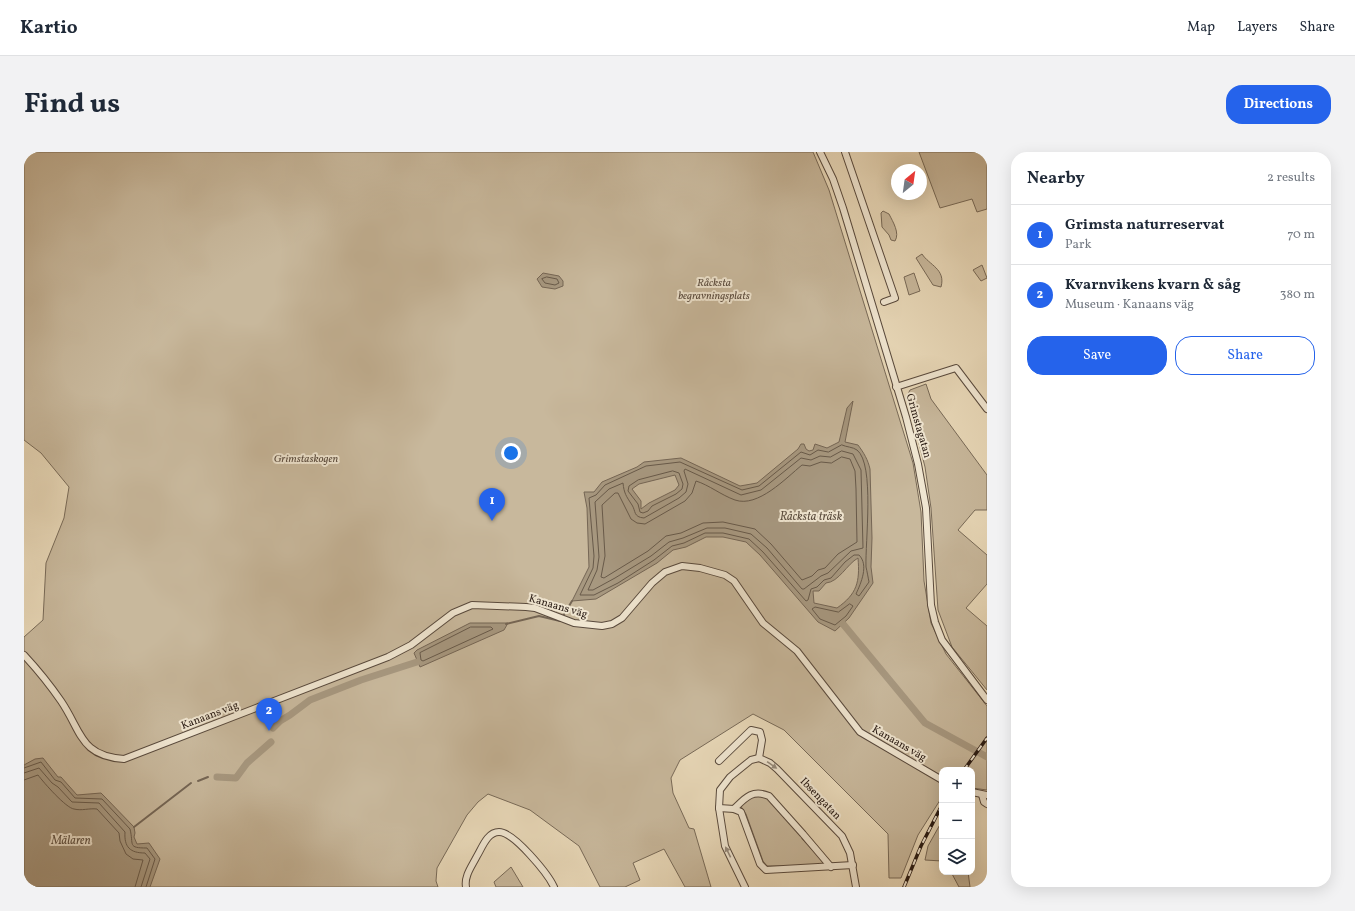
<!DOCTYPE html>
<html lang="en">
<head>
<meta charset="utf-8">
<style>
	:root { --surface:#fff; --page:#f2f2f3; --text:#1f2937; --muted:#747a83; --line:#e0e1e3; --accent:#2563eb }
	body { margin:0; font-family:Vollkorn,serif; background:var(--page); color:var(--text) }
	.controls { position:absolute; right:12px; bottom:12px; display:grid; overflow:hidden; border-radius:8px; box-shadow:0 4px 16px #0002 }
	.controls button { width:36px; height:36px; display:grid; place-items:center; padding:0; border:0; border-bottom:1px solid var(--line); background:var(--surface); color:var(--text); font:20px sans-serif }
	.compass { position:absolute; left:867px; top:12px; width:36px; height:36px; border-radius:50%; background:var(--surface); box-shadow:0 4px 16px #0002; rotate:29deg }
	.you { position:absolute; left:487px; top:301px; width:14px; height:14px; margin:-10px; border:3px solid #fff; border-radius:50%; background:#1a73e8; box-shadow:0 0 0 6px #1a73e833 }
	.badge { display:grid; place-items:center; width:26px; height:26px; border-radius:50%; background:var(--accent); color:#fff; font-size:13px; font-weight:700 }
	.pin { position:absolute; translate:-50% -33px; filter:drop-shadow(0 1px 2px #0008) }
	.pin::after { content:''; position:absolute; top:21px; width:14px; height:12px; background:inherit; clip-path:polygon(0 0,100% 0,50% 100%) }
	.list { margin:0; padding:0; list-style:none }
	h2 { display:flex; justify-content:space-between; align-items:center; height:52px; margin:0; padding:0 16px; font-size:17px }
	h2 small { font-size:13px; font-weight:400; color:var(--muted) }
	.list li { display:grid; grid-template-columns:26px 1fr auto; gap:12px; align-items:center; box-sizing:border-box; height:60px; padding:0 16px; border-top:1px solid var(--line) }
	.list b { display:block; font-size:15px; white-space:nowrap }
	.list p { margin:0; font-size:13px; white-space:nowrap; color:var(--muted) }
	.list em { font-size:13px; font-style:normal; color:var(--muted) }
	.actions { display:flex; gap:8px; padding:12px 16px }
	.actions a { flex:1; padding:9px 0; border:1px solid var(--accent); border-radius:16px; text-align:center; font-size:14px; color:var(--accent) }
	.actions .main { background:var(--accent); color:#fff }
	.icon { flex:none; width:22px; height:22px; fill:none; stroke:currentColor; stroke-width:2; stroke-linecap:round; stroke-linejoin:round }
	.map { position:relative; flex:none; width:963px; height:735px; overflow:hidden; border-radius:16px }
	header { display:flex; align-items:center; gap:24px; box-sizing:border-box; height:56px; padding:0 20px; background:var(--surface); border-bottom:1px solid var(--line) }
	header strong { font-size:19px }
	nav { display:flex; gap:22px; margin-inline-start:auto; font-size:14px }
	.intro { display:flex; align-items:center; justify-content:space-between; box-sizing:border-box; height:96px; padding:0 24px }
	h1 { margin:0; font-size:28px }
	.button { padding:10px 18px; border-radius:16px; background:var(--accent); color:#fff; font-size:14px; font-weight:700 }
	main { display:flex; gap:24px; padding:0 24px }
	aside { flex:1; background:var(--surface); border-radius:16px; box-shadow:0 4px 16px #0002 }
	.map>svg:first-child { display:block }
	.green { fill:#c8b89c; stroke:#786a58 }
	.water { fill:#a79880; stroke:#756655; fill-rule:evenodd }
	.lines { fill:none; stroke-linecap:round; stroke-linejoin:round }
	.shore { stroke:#685a4a; stroke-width:1 }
	.stream { stroke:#756655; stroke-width:2 }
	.canal { stroke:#a79880; stroke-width:7 }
	.street-casing { stroke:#594a3d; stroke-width:8 }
	.street { stroke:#f0e6d1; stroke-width:6 }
	.rail-casing { stroke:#291b14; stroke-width:3.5 }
	.rail { stroke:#f0e6d1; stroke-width:2; stroke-dasharray:6; stroke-linecap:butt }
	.oneway { fill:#968b7c }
	.labels { text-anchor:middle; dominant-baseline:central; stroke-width:4; stroke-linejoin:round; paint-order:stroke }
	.park-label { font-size:11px; font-style:italic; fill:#594a3d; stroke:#f0e6d1 }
	.street-label { font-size:11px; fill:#291b14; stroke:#f0e6d1 }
	.water-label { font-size:12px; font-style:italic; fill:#5b4d3f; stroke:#f0e6d1 }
</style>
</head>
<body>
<header>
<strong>Kartio</strong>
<nav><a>Map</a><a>Layers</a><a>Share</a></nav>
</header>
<div class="intro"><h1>Find us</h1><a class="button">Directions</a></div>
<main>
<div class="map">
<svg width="963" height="735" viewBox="0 0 963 735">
	<rect width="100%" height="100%" fill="#e8d8b8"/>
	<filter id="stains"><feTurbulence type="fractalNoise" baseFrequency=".005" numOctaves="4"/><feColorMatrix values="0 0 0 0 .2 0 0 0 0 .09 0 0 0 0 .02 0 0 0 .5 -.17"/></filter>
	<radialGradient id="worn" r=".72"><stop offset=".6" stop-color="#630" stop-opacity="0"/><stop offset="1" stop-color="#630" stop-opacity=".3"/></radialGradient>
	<g class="green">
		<path d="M0,0H789L805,38L889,311L897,360L900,429L907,471L922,502L963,554V638L948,636V618H918V645L894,683L877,726H865L864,682L760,578L729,562L656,608L647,626L649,641L665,676L670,677L687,735H661L640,697L609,711L616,728L601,735H576L555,694L506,658L464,642L454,650L443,663L413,716L412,729L414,735H0V485L19,468L22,411L40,366L45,335L17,301L0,288Z"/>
		<path d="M895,0H963V57L953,60L948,47L916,56Z"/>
		<path d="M859,59L865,62C869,70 876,81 871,89L867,88L865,83L858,75L857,61Z"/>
		<path d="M898,102C905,113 922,117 917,135L909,133L892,106Z"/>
		<path d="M958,113L963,126L957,129L949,118Z"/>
		<path d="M890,121L896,139L885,143L880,125Z"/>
		<path d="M902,232L907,247L963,323V358H951L934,378L963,403V432L942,456L963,474V538L928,495L914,458L907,356L901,315L883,244L886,238Z"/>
		<path d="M738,644L744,646L777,683L778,687L801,711L800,714H743L739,709L722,662L716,653L726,645Z"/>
		<path d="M918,669V709L901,708L904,694Z"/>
		<path d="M487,715L499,735H472L470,730Z"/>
		<path d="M927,720H944L946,735H935Z"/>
	</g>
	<g class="water">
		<path d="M519,121L535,124L539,129V134L531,137L518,135L513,127Z"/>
		<path d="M829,249L821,290L834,293C840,301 844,308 846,317L848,386L847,415L849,431L825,466L811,479L794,470L736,403L722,390L699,385H682L662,395L649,398L633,411L572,447L548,449L565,415L563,356L560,340H570L578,330L613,315L620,310L657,306L716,334L733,331L774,297L777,292H780L782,297L785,299L789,298L791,292L803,296L815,290L823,256ZM651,323L655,333L651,338L625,351L617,357V349L608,337L615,332ZM834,406C836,430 833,442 813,456L790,451L789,439H795L802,431C815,430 823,412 834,406Z"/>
		<path d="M446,471H484L480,478L396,515L390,501L393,498Z"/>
		<path d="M19,606L34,625H37L53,643L77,641L80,644L110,675L111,681L110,685L113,692L125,691L136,707L126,735H0V613L11,607Z"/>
	</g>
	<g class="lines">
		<g class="shore">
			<path d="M523,125L533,127L535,131L531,133L521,131L518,127Z"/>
			<path d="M818,293C822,295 829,295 833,298C851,312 841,391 842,415C843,419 844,425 845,430L835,444L832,442C837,431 845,413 835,403H830L821,410L807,426L800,428L793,435L787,437L784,448L782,449L739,400L725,387L699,381H681L660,391L648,394L630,408L594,431L570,443H556L569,416L570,404L565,346L572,343L581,333L622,314L656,310L718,338L735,334L777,300L786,303L794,298L804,300Z"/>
			<path d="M818,299L829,302L837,318L839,396L827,399L804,421L797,424L780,437H778L743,396L727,382L701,376H683L659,386L645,390L627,404L591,426L569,438H564L573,418L575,405L571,350L585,337L599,331C600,341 602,344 608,353C612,359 609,365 620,366L655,346L662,340L664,332L660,319L661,317L717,343L737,338L777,306L787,308L796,304L806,305Z"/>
			<path d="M818,305L826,307L831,319L832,337L833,390L814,402L801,416L794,418L788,424L778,428L747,392L731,377L699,370L679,371L657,381L642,384L624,399L580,426L577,425L581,404L578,353L591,341H594L607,367L613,371L621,372L661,349L668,341L672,329C685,333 697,343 711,348C734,356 762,326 778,313L786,314L797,310L807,311Z"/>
			<path d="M649,319L655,321L659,332L658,337L652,342L628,354L624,359L619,361L616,360L614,352L604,339L605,334L614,328Z"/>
			<path d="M826,452L829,454L822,464L811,473L796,467L788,457L791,455L814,460Z"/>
			<path d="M447,475H467L469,477L399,509L397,508L396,501Z"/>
			<path d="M0,616L17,610L31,628L37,630L51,646L78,647L106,677C110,693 103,696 123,696L131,707L122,735"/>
			<path d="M0,621L15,616L28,631L34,635L48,650L75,651L101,680C100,695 106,701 121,701L126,707L117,735"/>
			<path d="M0,628L14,623C20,631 42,656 50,657C58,659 65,656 73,657L95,681L96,689L102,702L109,707L119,708L111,735"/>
		</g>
		<g class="stream">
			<path d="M482,472L515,464L536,469L548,449"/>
			<path d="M174,629L184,625"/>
			<path d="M110,675L167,631"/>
		</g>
		<g class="canal">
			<path d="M819,472L901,571L963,605"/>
			<path d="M249,576L256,569L266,563L286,548L337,528L393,510"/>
			<path d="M193,625L212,626L223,611L247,590"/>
		</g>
		<g class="street-casing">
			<g id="street">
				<path d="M796,0L809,27L819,56L882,265L894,312L902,356L907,453L911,470L918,488L963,548"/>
				<path d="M821,0L871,146L860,150"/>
				<path d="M872,235L932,216L963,257"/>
				<path d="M0,503C13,517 26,533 37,549C58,580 56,604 100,607L364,505L387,493L429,461L448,453L502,455L511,456L550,471L578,474L588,472L598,466L628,431L641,420L658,414L676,416L701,423L710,429L739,471L773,499L836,580L918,628"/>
				<path d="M695,609L727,578L736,580L738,588L735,606"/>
				<path d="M948,640L963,643"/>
				<path d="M958,643L960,650L963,652"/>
				<path d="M695,656L710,657L717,660L736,712L742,718L829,713"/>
				<path d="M710,657C721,646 728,637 745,644L779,682L807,715"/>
				<path d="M442,735C440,724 448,714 453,704C458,696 463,680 475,680C490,680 524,722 530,735"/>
				<path d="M721,735L701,694L695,656L696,638L706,625L727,608L735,606L746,611L753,617L818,684L826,701L832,735"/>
			</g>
		</g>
		<use href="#street" class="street"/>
		<g class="rail-casing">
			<g id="rail">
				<path d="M940,618L963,586"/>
				<path d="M880,735L897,694L918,653"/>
			</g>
		</g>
		<use href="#rail" class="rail"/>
	</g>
	<defs><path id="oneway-solid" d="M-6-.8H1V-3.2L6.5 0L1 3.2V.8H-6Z"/></defs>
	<g class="oneway">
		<use href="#oneway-solid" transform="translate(748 613) rotate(35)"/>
		<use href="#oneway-solid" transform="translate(704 700) rotate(-116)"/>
	</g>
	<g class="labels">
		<g class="park-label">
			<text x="690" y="131">Råcksta<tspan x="690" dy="13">begravningsplats</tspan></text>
			<text x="282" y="307">Grimstaskogen</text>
		</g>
		<g class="street-label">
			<text transform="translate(894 274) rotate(74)">Grimstagatan</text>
			<text transform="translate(534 455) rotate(16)">Kanaans väg</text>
			<text transform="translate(186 564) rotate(-21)">Kanaans väg</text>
			<text transform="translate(875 592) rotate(30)">Kanaans väg</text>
			<text transform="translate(796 647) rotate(46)">Ibsengatan</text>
		</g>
		<g class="water-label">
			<text x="787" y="365">Råcksta träsk</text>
			<text x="47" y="689">Mälaren</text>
		</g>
	</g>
	<rect width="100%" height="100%" filter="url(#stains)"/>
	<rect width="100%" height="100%" fill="url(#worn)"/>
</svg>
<div class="controls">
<button>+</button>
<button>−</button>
<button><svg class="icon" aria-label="layers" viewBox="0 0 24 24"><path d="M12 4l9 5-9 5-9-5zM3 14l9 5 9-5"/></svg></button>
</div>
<svg class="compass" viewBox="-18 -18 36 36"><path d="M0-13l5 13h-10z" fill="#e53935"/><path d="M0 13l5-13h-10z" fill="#747a83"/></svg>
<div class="you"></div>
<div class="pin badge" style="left:468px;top:369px">1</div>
<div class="pin badge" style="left:245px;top:579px">2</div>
</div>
<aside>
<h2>Nearby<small>2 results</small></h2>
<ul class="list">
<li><span class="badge">1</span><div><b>Grimsta naturreservat</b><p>Park</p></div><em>70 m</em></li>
<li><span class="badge">2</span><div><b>Kvarnvikens kvarn &amp; såg</b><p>Museum · Kanaans väg</p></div><em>380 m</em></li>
</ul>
<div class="actions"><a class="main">Save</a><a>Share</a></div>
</aside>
</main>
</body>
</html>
